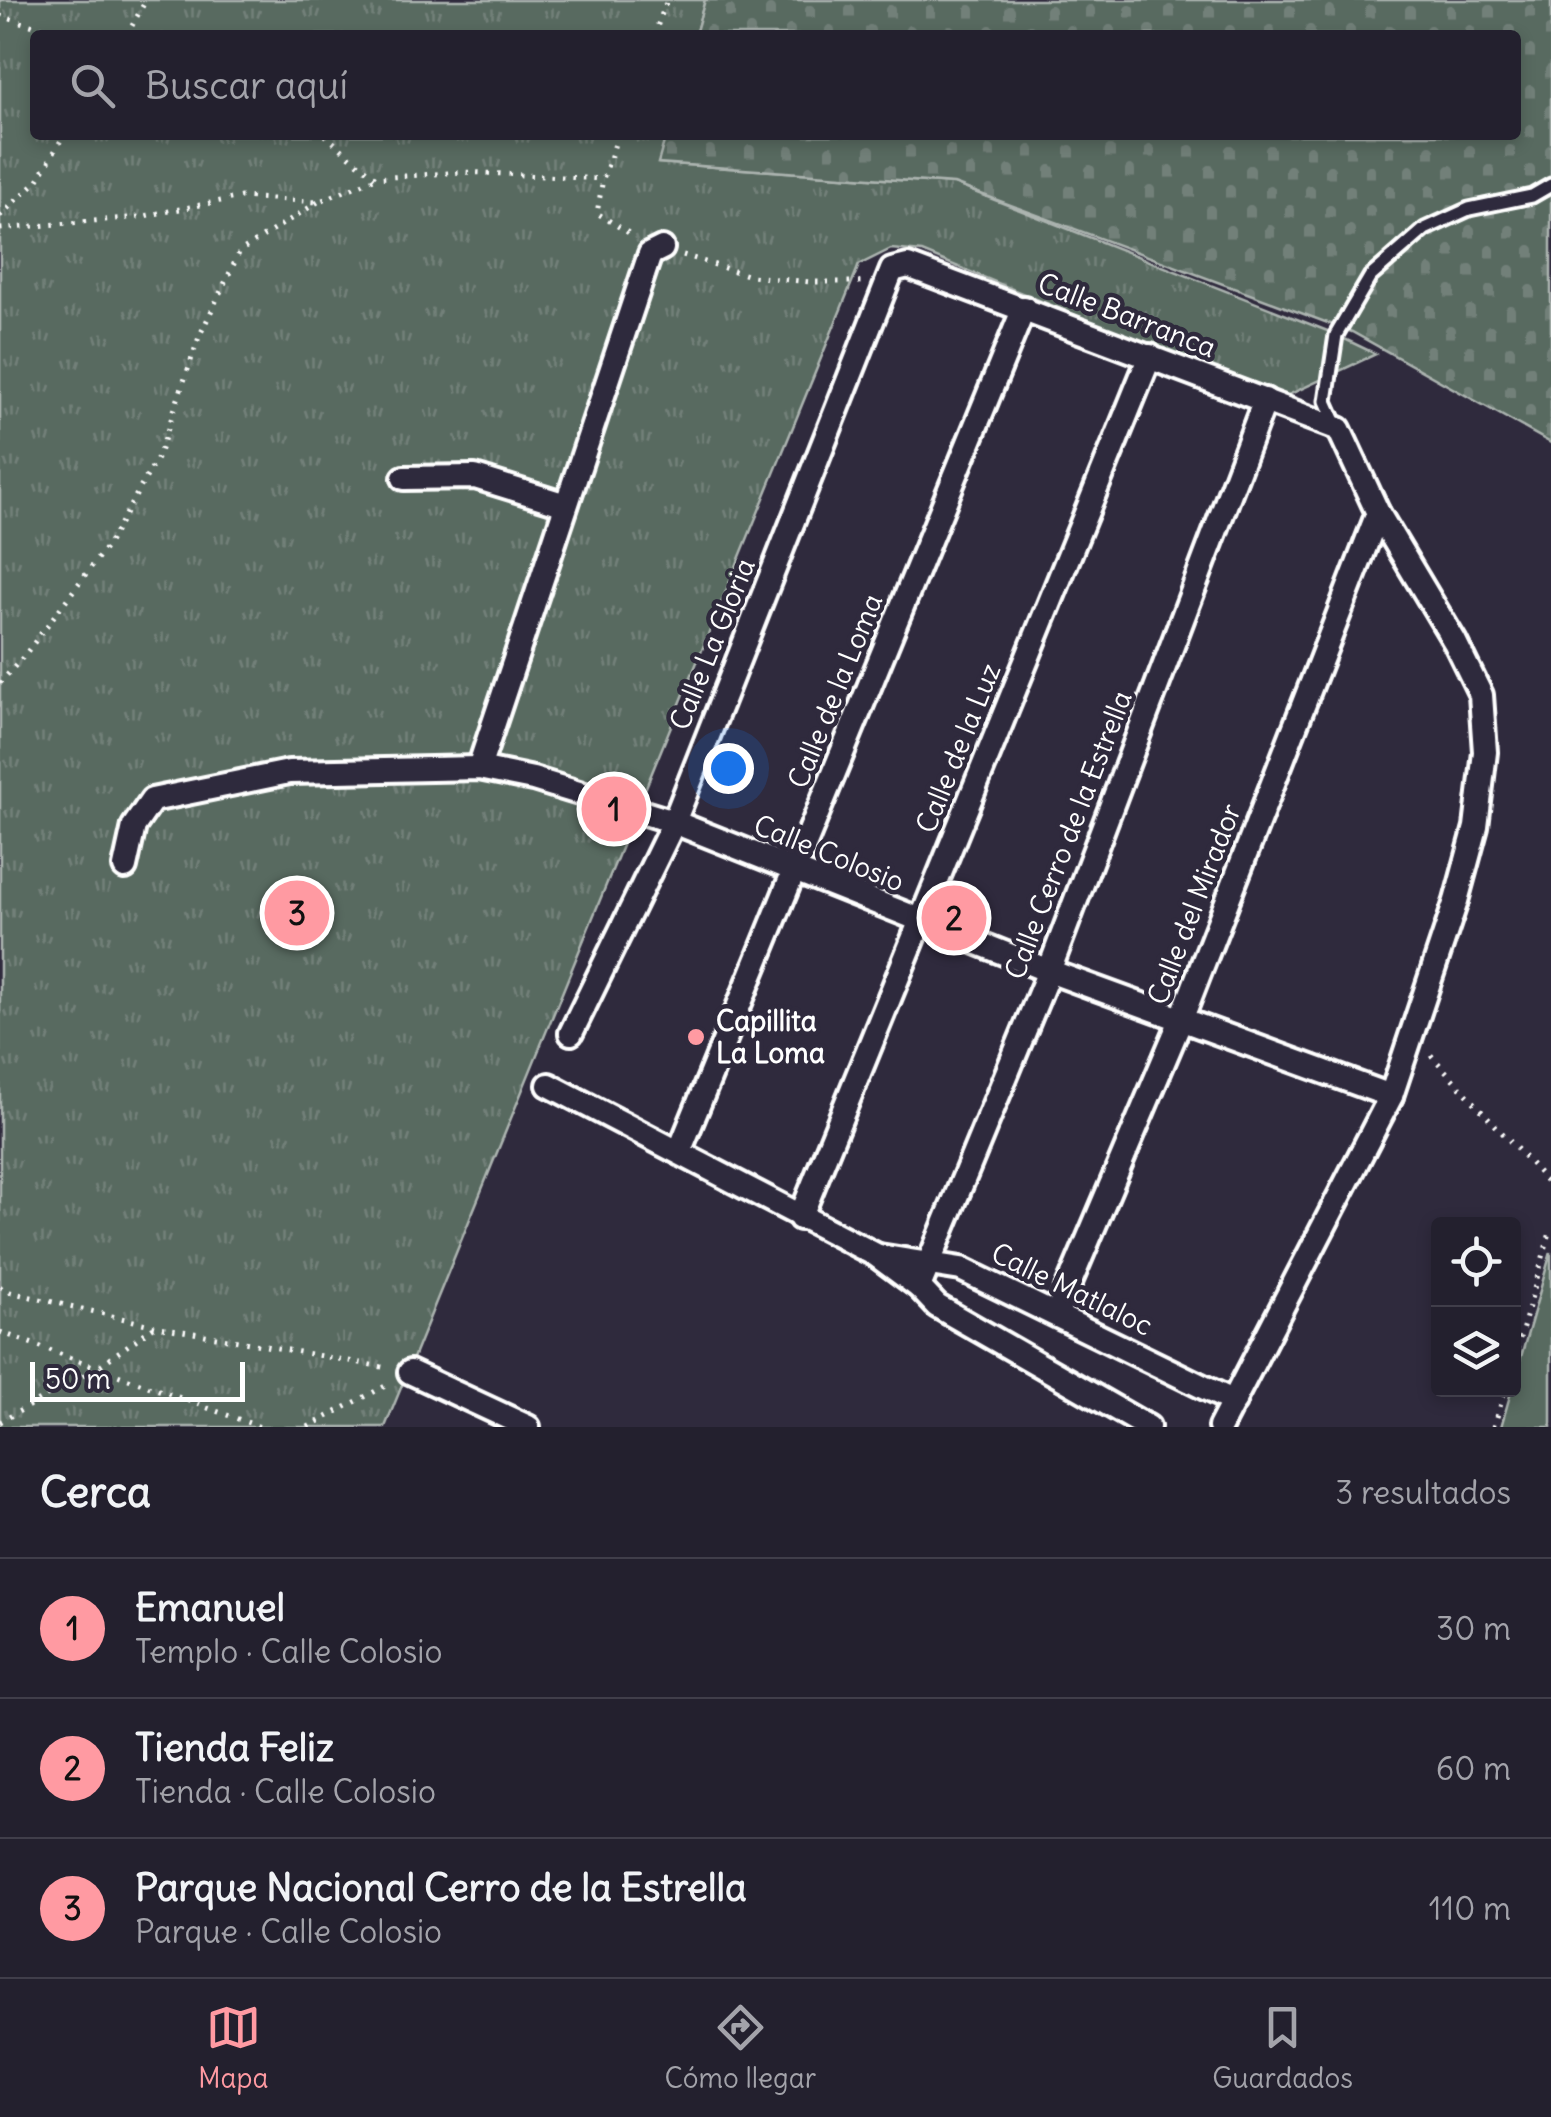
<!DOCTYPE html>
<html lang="es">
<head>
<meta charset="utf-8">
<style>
	:root { --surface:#23202e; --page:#2b2836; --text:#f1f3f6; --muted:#a3a3aa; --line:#403e4a; --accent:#ff9aa2 }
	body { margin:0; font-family:Delius,sans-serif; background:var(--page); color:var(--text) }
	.controls { position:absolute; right:30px; bottom:30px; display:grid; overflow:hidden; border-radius:10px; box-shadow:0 5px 15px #0003 }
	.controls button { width:90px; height:90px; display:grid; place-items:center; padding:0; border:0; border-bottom:2px solid var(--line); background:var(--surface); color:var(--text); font:50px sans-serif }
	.scale { position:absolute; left:30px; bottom:25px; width:215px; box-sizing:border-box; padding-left:10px; border:5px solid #fff; border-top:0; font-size:28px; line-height:35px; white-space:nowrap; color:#fff; -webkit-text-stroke:8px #2f2a3d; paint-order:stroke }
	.you { position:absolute; left:728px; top:768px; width:35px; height:35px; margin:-25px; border:8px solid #fff; border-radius:50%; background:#1a73e8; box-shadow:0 0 0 15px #1a73e833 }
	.badge { display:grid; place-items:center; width:65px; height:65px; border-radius:50%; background:var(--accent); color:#111; font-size:32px; font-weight:700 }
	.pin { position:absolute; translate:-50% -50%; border:5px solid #fff; box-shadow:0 2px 10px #0006 }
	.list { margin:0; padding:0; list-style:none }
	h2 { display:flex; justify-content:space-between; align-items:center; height:130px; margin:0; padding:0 40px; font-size:42px }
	h2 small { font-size:32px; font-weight:400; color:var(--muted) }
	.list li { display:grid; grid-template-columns:65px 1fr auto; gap:30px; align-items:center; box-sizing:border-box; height:140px; padding:0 40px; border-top:2px solid var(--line) }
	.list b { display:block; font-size:38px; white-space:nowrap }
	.list p { margin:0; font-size:32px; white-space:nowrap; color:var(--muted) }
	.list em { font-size:32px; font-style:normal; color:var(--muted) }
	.icon { flex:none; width:55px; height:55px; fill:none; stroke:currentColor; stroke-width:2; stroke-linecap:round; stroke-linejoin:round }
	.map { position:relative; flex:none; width:1551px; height:1427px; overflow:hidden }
	.search { position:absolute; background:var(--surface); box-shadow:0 5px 15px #0003; left:30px; right:30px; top:30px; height:110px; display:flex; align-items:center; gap:25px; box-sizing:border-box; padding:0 35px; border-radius:10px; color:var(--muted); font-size:38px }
	.sheet { height:550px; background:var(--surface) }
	nav { display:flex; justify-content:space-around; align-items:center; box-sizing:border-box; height:140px; border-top:2px solid var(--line); background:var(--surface); font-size:28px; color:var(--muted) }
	nav a { display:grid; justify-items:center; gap:5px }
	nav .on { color:var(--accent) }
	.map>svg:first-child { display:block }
	.grass { fill:url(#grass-tufts); stroke:#acb4b0; stroke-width:2.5 }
	.cemetery { fill:url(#cemetery-stones); stroke:#acb4b0; stroke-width:2.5 }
	.pitch { fill:#596a61; stroke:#acb4b0; stroke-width:2.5 }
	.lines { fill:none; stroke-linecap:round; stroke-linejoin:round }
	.service-casing { stroke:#fff; stroke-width:19 }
	.minor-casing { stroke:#fff; stroke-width:30 }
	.path { stroke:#fff; stroke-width:5; stroke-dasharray:2.5 8; stroke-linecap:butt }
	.service { stroke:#2f2a3d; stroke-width:11 }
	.minor { stroke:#2f2a3d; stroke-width:22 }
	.poi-dot { fill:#ff9aa2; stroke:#2f2a3d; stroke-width:4 }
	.labels { text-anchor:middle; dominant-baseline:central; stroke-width:9; stroke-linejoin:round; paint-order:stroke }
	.street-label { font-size:28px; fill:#fff; stroke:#2f2a3d }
	.poi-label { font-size:28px; font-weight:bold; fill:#fff; stroke:#2f2a3d; text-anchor:start }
</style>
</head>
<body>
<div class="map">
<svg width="1551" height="1427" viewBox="0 0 1551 1427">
	<defs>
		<pattern id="grass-tufts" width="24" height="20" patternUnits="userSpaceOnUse" patternTransform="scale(2.5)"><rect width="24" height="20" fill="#596a61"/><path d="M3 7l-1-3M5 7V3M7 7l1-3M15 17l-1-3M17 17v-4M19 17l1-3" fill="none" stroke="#728079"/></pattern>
		<pattern id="cemetery-stones" width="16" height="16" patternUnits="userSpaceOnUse" patternTransform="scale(2.5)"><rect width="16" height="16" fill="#596a61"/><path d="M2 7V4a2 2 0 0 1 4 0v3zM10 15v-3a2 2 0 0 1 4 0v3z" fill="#728079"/></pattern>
	</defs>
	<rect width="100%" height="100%" fill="#2f2a3d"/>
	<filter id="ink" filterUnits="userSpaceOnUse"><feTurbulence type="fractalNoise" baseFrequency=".01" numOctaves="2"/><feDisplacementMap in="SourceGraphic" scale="20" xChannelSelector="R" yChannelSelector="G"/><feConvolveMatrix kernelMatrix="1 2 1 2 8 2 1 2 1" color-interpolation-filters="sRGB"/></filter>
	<g filter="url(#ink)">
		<path class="grass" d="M0,0H705L695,35H35V135H666L659,163L954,184L1330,332L1376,354L1280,399L922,252L891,249L859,265L385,1427H0Z"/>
		<path class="cemetery" d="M705,0H1551V443L1352,332L954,184L658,163L666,135H1516V35H695Z"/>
		<path class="pitch" d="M1551,1252V1427H1501Z"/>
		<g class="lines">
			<g class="service-casing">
				<path id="service" d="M1338,428L1326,401L1336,335L1370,277L1425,229L1469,209L1532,196L1551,185"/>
			</g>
			<g class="minor-casing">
				<g id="minor">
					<path d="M404,478L475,477L566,505"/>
					<path d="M479,768L650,254L662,248"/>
					<path d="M125,867L134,826L152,800L289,772L479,768L533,779L674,822L1049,971L1391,1096"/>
					<path d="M571,1033L674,822L892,270L908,266L1339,429L1378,513L1455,642L1481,695L1485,752L1476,827L1456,901L1391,1096L1220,1427"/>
					<path d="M549,1085L876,1255L919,1287L937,1306L1148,1427"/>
					<path d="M679,1152L1024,308"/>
					<path d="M800,1218L1150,356"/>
					<path d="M879,1256L961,1269L1234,1402"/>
					<path d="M919,1287L1049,971L1265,400"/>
					<path d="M1057,1313L1181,1020L1378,513"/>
					<path d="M410,1372L528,1427"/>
				</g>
			</g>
			<g class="path">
				<path d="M0,16L65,35"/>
				<path d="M127,35L146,0"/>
				<path d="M654,35L667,0"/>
				<path d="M325,135L376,178L464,172L603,179"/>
				<path d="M618,135L603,179L597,213L635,237"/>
				<path d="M0,216L38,180L64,135"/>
				<path d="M0,229L139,217L241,197L318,202L376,178"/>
				<path d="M683,255L750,276L811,282H864"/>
				<path d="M0,683L24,656L107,546L159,455L199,337L240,251L318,202"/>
				<path d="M1431,1055L1551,1186"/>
				<path d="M0,1287L10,1292L155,1326L388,1368"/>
				<path d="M0,1332L260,1427"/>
				<path d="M1514,1359L1551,1229"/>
				<path d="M0,1422L95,1369L155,1326"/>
				<path d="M308,1427L389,1384"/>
				<path d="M1494,1427L1505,1390"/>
			</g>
			<use href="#service" class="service"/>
			<use href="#minor" class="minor"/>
		</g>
	</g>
	<circle class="poi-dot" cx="696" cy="1037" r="10"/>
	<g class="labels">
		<g class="street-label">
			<text transform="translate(1127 315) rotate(21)">Calle Barranca</text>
			<text transform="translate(712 644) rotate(-68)">Calle La Gloria</text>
			<text transform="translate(835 691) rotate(-68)">Calle de la Loma</text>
			<text transform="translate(958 748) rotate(-68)">Calle de la Luz</text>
			<text transform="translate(1068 835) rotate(-69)">Calle Cerro de la Estrella</text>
			<text transform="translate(829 853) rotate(22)">Calle Colosio</text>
			<text transform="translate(1194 904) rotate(-69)">Calle del Mirador</text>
			<text transform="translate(1072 1289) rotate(26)">Calle Matlaloc</text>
		</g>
		<g class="poi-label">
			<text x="716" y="1021">Capillita<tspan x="716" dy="32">La Loma</tspan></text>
		</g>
	</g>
</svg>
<div class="controls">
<button><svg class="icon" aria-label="locate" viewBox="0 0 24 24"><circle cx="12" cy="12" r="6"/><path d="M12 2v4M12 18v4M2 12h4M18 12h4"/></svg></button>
<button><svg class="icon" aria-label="layers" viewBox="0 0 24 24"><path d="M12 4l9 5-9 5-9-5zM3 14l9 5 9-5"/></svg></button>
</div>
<div class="scale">50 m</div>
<div class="you"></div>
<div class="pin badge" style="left:614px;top:809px">1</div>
<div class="pin badge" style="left:954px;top:918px">2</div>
<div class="pin badge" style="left:297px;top:913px">3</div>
<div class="search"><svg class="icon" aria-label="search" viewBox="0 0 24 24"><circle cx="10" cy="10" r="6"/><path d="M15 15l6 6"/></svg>Buscar aquí</div>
</div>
<section class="sheet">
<h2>Cerca<small>3 resultados</small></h2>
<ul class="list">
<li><span class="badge">1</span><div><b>Emanuel</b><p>Templo · Calle Colosio</p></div><em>30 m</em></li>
<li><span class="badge">2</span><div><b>Tienda Feliz</b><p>Tienda · Calle Colosio</p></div><em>60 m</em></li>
<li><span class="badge">3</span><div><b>Parque Nacional Cerro de la Estrella</b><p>Parque · Calle Colosio</p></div><em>110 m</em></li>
</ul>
</section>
<nav>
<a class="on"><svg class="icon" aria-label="map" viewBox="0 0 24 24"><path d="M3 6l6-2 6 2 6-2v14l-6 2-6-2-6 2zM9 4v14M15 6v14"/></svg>Mapa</a>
<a><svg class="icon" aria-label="directions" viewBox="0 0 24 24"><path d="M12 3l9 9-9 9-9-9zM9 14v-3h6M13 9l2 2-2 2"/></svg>Cómo llegar</a>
<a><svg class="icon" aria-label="saved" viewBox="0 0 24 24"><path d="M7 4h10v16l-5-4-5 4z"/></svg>Guardados</a>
</nav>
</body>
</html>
